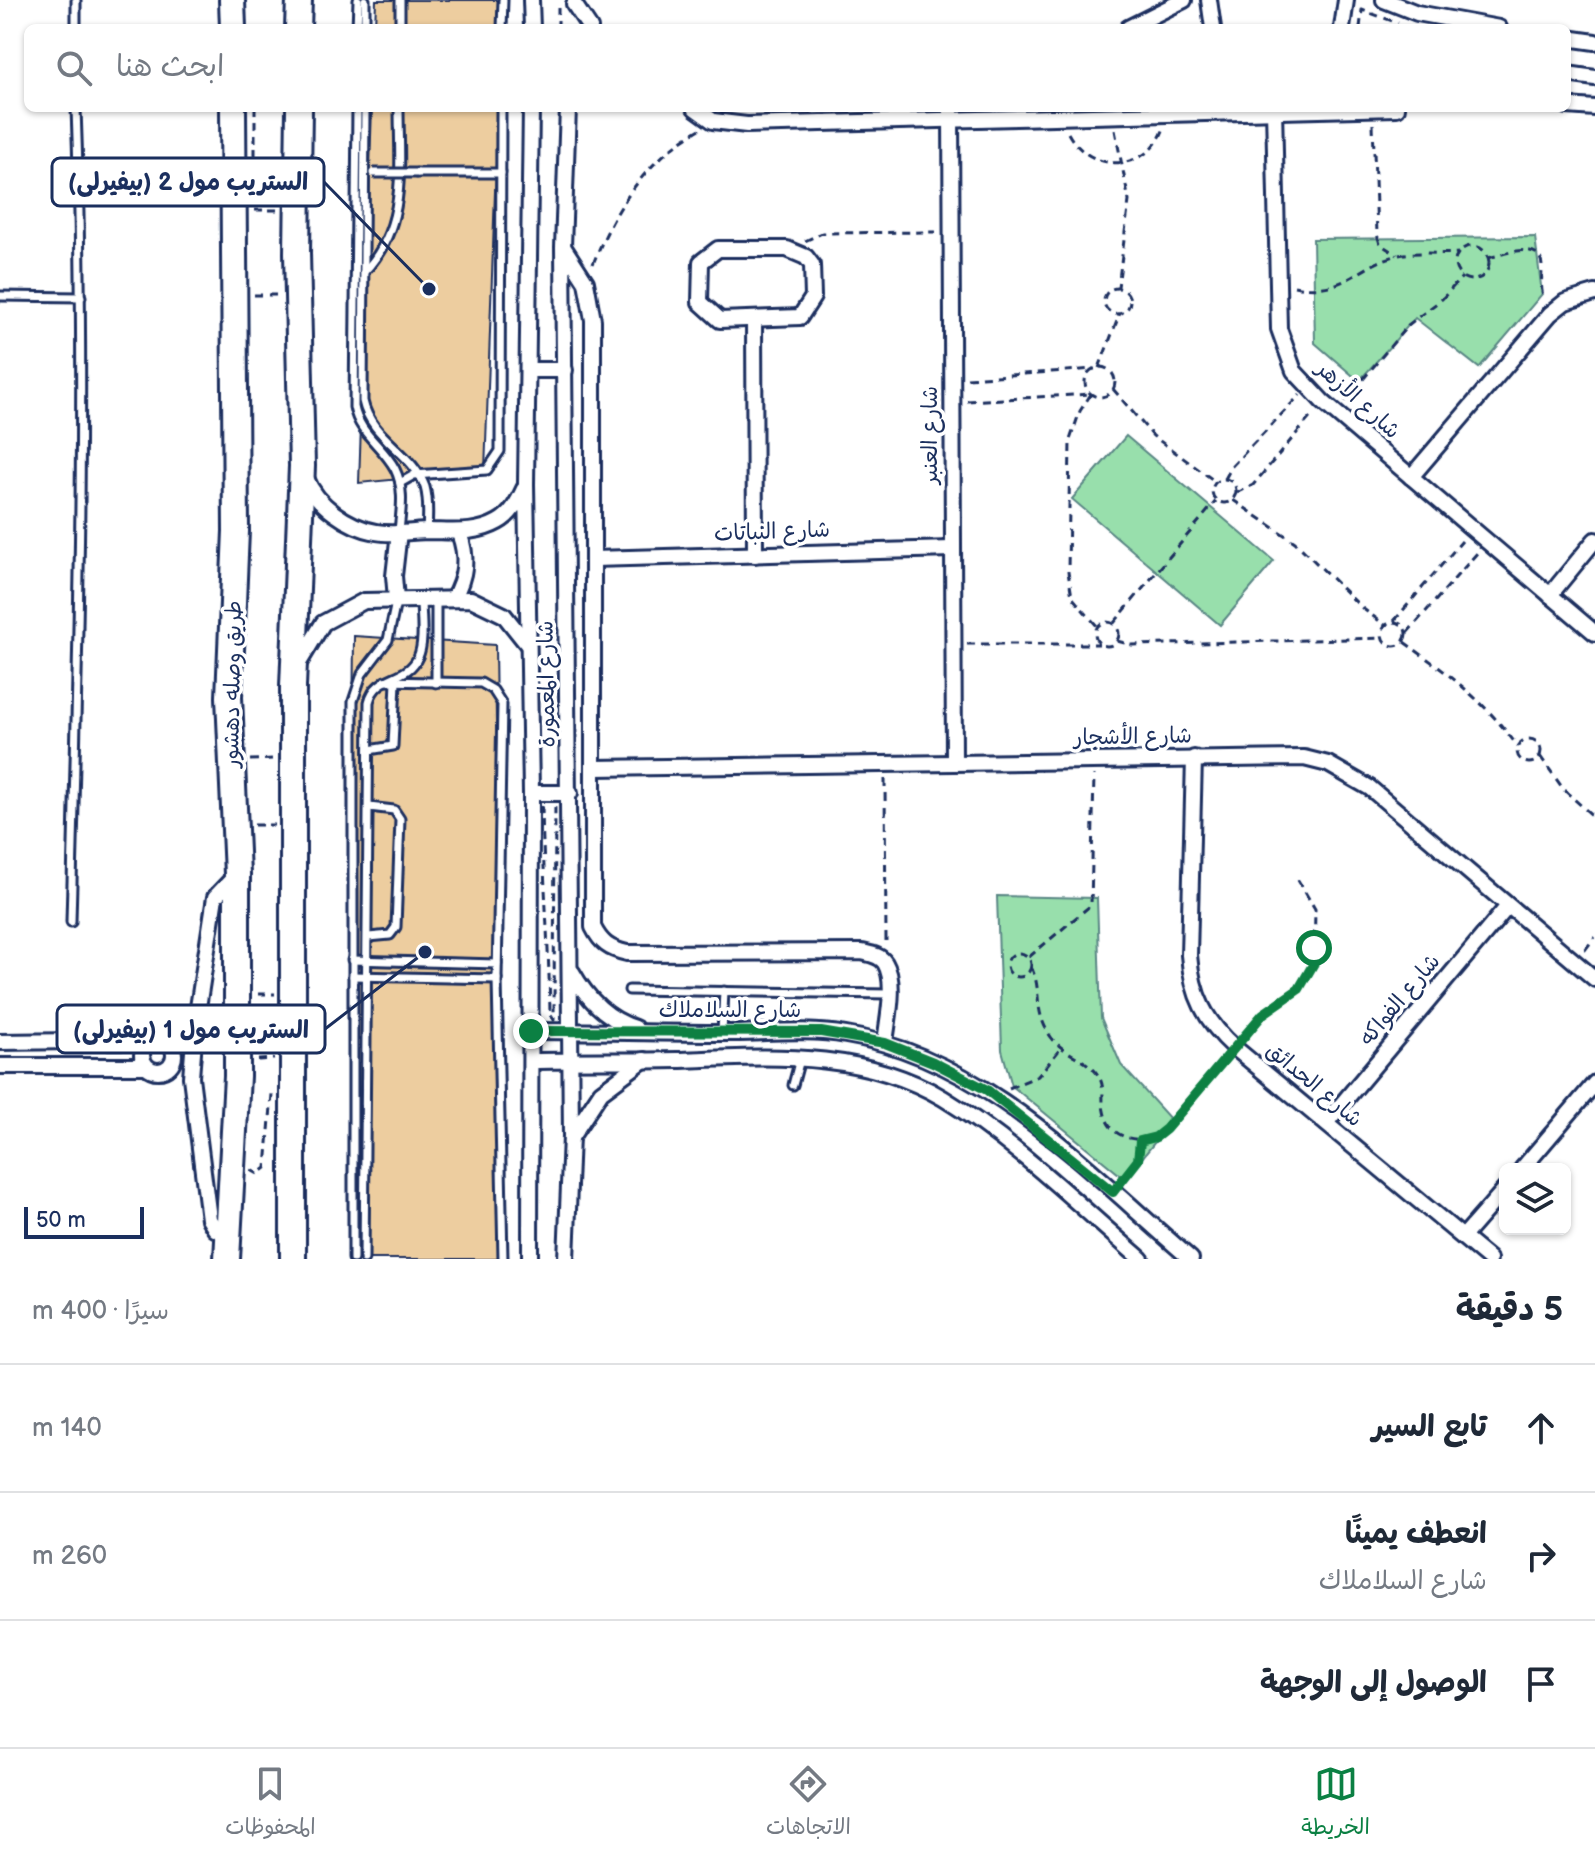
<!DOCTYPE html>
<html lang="ar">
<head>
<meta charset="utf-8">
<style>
	:root { --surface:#fff; --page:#f6f6f7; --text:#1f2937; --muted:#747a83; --line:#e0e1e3; --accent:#0b8043 }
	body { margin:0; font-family:"Balsamiq Sans","Playpen Sans Arabic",sans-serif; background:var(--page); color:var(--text); direction:rtl }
	.controls { position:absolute; right:24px; bottom:24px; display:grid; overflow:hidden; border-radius:12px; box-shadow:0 2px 6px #0004 }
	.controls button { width:72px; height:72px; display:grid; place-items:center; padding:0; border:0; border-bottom:2px solid var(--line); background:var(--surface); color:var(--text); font:40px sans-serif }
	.scale { position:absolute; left:24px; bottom:20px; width:120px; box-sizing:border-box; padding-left:8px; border:4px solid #1b2f5e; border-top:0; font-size:22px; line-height:28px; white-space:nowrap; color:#1b2f5e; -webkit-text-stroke:6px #fff; paint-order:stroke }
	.stop { position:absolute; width:24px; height:24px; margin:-18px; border:6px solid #0b8043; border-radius:50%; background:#fff }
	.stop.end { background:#0b8043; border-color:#fff; box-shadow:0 2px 8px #0008 }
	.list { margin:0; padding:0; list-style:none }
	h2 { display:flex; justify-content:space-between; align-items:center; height:104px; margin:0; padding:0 32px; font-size:34px }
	h2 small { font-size:26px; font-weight:400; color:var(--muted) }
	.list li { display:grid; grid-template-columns:52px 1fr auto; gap:24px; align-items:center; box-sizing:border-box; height:128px; padding:0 32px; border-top:2px solid var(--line) }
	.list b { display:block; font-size:30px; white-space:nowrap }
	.list p { margin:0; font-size:26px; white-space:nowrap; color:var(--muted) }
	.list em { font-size:26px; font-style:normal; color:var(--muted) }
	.icon { flex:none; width:44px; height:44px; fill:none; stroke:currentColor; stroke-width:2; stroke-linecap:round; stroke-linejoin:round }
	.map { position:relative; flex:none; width:1595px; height:1259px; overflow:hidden; direction:ltr }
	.search { position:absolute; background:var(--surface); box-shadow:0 2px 6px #0004; left:24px; right:24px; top:24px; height:88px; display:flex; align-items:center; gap:20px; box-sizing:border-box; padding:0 28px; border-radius:12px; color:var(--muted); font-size:30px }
	.sheet { height:488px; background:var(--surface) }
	nav { display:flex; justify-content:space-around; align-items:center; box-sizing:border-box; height:112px; border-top:2px solid var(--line); background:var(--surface); font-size:22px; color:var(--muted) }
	nav a { display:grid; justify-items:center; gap:4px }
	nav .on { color:var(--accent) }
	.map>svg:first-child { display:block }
	.green { fill:#98dfac; stroke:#5a8785; stroke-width:2 }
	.building { fill:#edcd9f; stroke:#1b2f5e; stroke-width:2 }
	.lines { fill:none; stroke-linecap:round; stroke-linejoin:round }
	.lane-casing { stroke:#1b2f5e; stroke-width:13 }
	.street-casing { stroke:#1b2f5e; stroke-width:20 }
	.primary-casing { stroke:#1b2f5e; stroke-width:30 }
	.path { stroke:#1b2f5e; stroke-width:3; stroke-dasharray:8 6; stroke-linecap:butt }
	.lane { stroke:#fff; stroke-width:7 }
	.street { stroke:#fff; stroke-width:14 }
	.primary { stroke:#fff; stroke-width:24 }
	.lane-bridge-casing { stroke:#1b2f5e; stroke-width:13; stroke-linecap:butt }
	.lane-bridge { stroke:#fff; stroke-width:7 }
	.route { stroke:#0b8043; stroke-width:10 }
	.labels { text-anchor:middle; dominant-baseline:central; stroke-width:7; stroke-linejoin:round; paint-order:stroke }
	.street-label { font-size:22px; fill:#1b2f5e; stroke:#fff }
	.leader { fill:none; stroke:#1b2f5e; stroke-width:3 }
	.callout-dot { fill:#1b2f5e; stroke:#fff; stroke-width:3 }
	.callout { fill:#fff; stroke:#1b2f5e; stroke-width:3 }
	.callout-label { font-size:24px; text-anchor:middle; font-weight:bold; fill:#1b2f5e }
</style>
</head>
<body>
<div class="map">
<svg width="1595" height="1259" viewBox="0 0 1595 1259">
	<rect width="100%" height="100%" fill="#fff"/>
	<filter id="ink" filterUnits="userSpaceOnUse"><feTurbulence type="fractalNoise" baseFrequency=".0125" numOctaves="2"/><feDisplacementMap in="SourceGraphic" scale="16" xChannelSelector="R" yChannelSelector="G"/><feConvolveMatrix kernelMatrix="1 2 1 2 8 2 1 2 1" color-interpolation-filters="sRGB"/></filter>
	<g filter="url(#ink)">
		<g class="green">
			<path d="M1535,237L1542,294L1479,368L1415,318L1359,381L1315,343L1313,239Z"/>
			<path d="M1126,436L1274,561L1220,625L1072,499Z"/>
			<path d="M997,896L1097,898L1101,1018L1121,1065L1172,1121L1125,1179L1012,1086L1002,1050Z"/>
		</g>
		<g class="building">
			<path d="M376,0H501L500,28H375Z"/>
			<path d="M372,108H498L485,471L359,483Z"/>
			<path d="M354,636L495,645L503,1259H348Z"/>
		</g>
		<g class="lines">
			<g class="lane-casing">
				<g id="lane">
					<path d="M76,28V0"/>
					<path d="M357,28L358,0"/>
					<path d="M365,28V0"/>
					<path d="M400,28V0"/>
					<path d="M502,28L503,0"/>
					<path d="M357,108L354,407C359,434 383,446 395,469C405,489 401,511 399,531"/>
					<path d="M365,108L363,401C371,439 413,452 425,487C429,501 428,517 427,531"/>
					<path d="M417,173H501"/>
					<path d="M364,272C408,226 399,167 399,108"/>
					<path d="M0,296L81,297"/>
					<path d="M400,483L414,475L487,470L500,451L501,108"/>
					<path d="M436,599V683"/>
					<path d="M385,681L481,683L493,690L502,704L497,979L503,1259"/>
					<path d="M369,750L393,746L396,682"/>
					<path d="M71,922C78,651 86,379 76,108"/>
					<path d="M369,937L390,935L396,927L400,819L394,810L369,807"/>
					<path d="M352,960L497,964"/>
					<path d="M353,976L497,979"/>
					<path d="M629,990L889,994"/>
					<path d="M722,1033L724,991"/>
					<path d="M793,1085L800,1059"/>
					<path d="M353,1259V701L362,674L388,640L396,602"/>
					<path d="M364,1259L369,702C376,673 407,682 418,657C425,642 421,617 421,600"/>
				</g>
			</g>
			<g class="street-casing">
				<g id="street">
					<path d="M531,0L532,28"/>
					<path d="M1209,0L1213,28"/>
					<path d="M1384,0L1417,13L1499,28"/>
					<path d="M574,4L590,28"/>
					<path d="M1128,28L1184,0"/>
					<path d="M1342,28L1346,0"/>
					<path d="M1567,38L1595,42"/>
					<path d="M1567,74L1595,78"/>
					<path d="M1567,106L1595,108"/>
					<path d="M695,108L713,121L747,125L1397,108"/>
					<path d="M951,108L954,762"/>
					<path d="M1274,108L1279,329L1294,371L1323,402L1595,633"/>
					<path d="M564,248L586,282L593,320V927C601,943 609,949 627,953L862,952C870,954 880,955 885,963C897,983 887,1022 885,1043"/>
					<path d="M718,249H787L806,257L812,265L813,297L800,317L720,320L700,302L701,262Z"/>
					<path d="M754,319L755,555"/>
					<path d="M528,370H565"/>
					<path d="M1411,477L1550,314L1565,302L1595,293"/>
					<path d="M306,478C316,505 348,527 376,532C392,535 410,532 425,531C451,531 475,535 498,522C511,515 518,502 524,489"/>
					<path d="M593,559L952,549"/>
					<path d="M1550,595L1595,540"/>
					<path d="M396,599L394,576L399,532"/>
					<path d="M453,599C466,576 468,557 459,533"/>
					<path d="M299,663L323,623L364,601L471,599L504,615L527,644"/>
					<path d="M1194,758L1189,955C1192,995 1205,1021 1235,1048L1489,1259"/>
					<path d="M594,768L1304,758L1328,764L1370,788L1595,979"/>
					<path d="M531,793H570"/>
					<path d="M572,972C586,997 606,1019 635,1028"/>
					<path d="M531,1031C596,1031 661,1033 725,1033C765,1033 807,1028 846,1035C985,1057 1089,1172 1191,1259"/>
					<circle cx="158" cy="1055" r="16"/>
					<path d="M164,1041L195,1027"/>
					<path d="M0,1042L153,1040"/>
					<path d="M531,1061C579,1060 628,1061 677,1060C769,1057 860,1049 943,1098C1015,1142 1077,1204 1141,1259"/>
					<path d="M0,1066H146"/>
					<path d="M1326,1123L1508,906"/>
					<path d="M572,1136L601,1092L644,1060"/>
					<path d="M1522,1169L1595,1083"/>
					<path d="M228,1236L215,1229L209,1219L191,1077L195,1027L215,897L237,874"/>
					<path d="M1463,1237L1505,1189"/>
					<path d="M530,1259L531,793L526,484L531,108"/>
					<path d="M566,1259L571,1136L563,247L568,108"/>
				</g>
			</g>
			<g class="primary-casing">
				<g id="primary">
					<path d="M232,0L233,28"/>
					<path d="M298,28L299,0"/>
					<path d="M227,1259L237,1076V874L229,697L236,531L233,108"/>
					<path d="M293,1259V687L302,466L297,253L299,108"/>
				</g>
			</g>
			<g class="path">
				<path d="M558,28V8"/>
				<path d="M1360,28L1362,10L1398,23"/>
				<path d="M1373,124L1377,234L1380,244L1397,255"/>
				<path d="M1115,130L1129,201L1118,287"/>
				<path d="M1068,133C1090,174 1148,173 1164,128"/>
				<path d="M255,156V108"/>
				<path d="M255,210H279"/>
				<path d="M805,241L822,233L936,232"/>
				<circle cx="1472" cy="263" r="17"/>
				<path d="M1488,258C1505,254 1542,239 1542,267C1542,279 1540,288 1544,299"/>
				<path d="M593,264C616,206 645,161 700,129"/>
				<path d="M1294,286C1346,295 1355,267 1395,256C1415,250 1438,255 1458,253"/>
				<circle cx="1117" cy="301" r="13"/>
				<path d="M254,295H278"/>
				<circle cx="1100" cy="382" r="15"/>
				<path d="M1099,368L1120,313"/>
				<path d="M967,378L1095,369"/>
				<path d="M1113,389L1153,436L1216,482"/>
				<path d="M1091,394L1080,411L1070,440L1068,572L1072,597L1097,626"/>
				<path d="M967,401L1091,394"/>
				<path d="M1345,401L1408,325L1442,299L1462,277"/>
				<circle cx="1224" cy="491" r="12"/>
				<path d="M1225,479L1232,466L1300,395"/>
				<path d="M1237,493L1253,485L1313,414"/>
				<path d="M1233,500L1295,542L1362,608L1385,625"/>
				<path d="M1394,621L1462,541"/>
				<circle cx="1107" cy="634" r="12"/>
				<circle cx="1394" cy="634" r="12"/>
				<path d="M1114,623L1216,501"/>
				<path d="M1407,633L1478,552"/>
				<path d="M1117,641L1132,645L1382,638"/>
				<path d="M1404,642C1448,673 1486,702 1518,747"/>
				<path d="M967,644H1099"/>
				<circle cx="1529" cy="751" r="12"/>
				<path d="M1540,756L1564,790L1595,818"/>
				<path d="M250,760L274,759"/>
				<path d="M885,779L886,943"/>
				<path d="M549,797L555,800L554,1020L550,1014C549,943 543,874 542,804Z"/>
				<path d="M254,825H274"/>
				<path d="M1585,950L1595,937"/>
				<circle cx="1019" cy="965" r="12"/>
				<path d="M1029,957L1091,905L1094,775"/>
				<path d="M1031,967C1043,990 1032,1010 1051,1037C1064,1055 1087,1058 1098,1075C1106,1087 1101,1098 1104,1111C1109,1138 1134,1143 1156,1137L1224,1060"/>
				<path d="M258,994H275"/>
				<path d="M1245,1036L1263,1014L1299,989L1314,963L1315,909L1295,875"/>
				<path d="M258,1060L274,1059"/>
				<path d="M1009,1088L1038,1076L1061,1048"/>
				<path d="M251,1170L258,1174L266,1168L272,1094"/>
				<path d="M1123,1180L1138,1160L1140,1141"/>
			</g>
			<use href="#lane" class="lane"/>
			<use href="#street" class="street"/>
			<use href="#primary" class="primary"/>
			<g class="lane-bridge-casing">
				<path id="lane-bridge" d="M373,173H417"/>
			</g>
			<use href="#lane-bridge" class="lane-bridge"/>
		</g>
	</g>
	<g class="lines" filter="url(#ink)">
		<path class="route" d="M531,1031L821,1032L885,1043L933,1062L987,1090L1113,1192L1138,1160L1140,1141L1156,1137L1166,1129L1263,1014L1299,989L1314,963V948"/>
	</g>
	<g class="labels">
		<g class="street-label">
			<text transform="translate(1358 400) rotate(42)">شارع الأزهر</text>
			<text transform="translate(930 435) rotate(-90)">شارع العنبر</text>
			<text transform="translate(772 532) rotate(-2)">شارع النباتات</text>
			<text transform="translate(233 684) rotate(-89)">طريق وصله دهشور</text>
			<text transform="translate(547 684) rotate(-91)">شارع المعمورة</text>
			<text transform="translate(1133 737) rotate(-1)">شارع الأشجار</text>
			<text transform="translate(1400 1000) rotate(-50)">شارع الفواكه</text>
			<text x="730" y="1010">شارع السلاملاك</text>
			<text transform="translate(1314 1085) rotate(40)">شارع الحدائق</text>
		</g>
	</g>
	<path class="leader" d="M429 289L324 182M425 952L325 1029"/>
	<g class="callout-dot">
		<circle cx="429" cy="289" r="8"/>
		<circle cx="425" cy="952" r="8"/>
	</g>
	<g class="callout">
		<rect x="52" y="158" width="272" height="48" rx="8"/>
		<rect x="57" y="1005" width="268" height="48" rx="8"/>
	</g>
	<g class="callout-label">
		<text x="188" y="190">الستريب مول 2 (بيفيرلى)</text>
		<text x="191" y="1038">الستريب مول 1 (بيفيرلى)</text>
	</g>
</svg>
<div class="controls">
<button><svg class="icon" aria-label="layers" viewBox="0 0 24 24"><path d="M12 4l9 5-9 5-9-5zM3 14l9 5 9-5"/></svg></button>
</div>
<div class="scale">50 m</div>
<div class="stop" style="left:1314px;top:948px"></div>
<div class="stop end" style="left:531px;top:1031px"></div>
<div class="search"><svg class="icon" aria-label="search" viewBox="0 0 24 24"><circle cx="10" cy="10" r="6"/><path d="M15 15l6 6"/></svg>ابحث هنا</div>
</div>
<section class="sheet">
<h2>5 دقيقة<small>سيرًا · 400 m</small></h2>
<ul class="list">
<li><svg class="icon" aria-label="ahead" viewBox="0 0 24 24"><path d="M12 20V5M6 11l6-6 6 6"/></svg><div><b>تابع السير</b></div><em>140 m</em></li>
<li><svg class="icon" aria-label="right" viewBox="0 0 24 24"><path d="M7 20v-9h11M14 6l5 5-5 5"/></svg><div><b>انعطف يمينًا</b><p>شارع السلاملاك</p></div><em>260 m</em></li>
<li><svg class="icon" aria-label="arrive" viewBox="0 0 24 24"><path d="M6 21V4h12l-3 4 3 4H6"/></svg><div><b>الوصول إلى الوجهة</b></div></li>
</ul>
</section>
<nav>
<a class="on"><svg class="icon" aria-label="map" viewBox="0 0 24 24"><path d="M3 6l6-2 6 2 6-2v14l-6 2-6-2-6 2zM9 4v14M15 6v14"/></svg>الخريطة</a>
<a><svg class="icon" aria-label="directions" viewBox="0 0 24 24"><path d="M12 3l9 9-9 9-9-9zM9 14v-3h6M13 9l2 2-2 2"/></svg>الاتجاهات</a>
<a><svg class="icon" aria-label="saved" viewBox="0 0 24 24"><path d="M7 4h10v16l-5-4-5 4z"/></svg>المحفوظات</a>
</nav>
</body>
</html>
